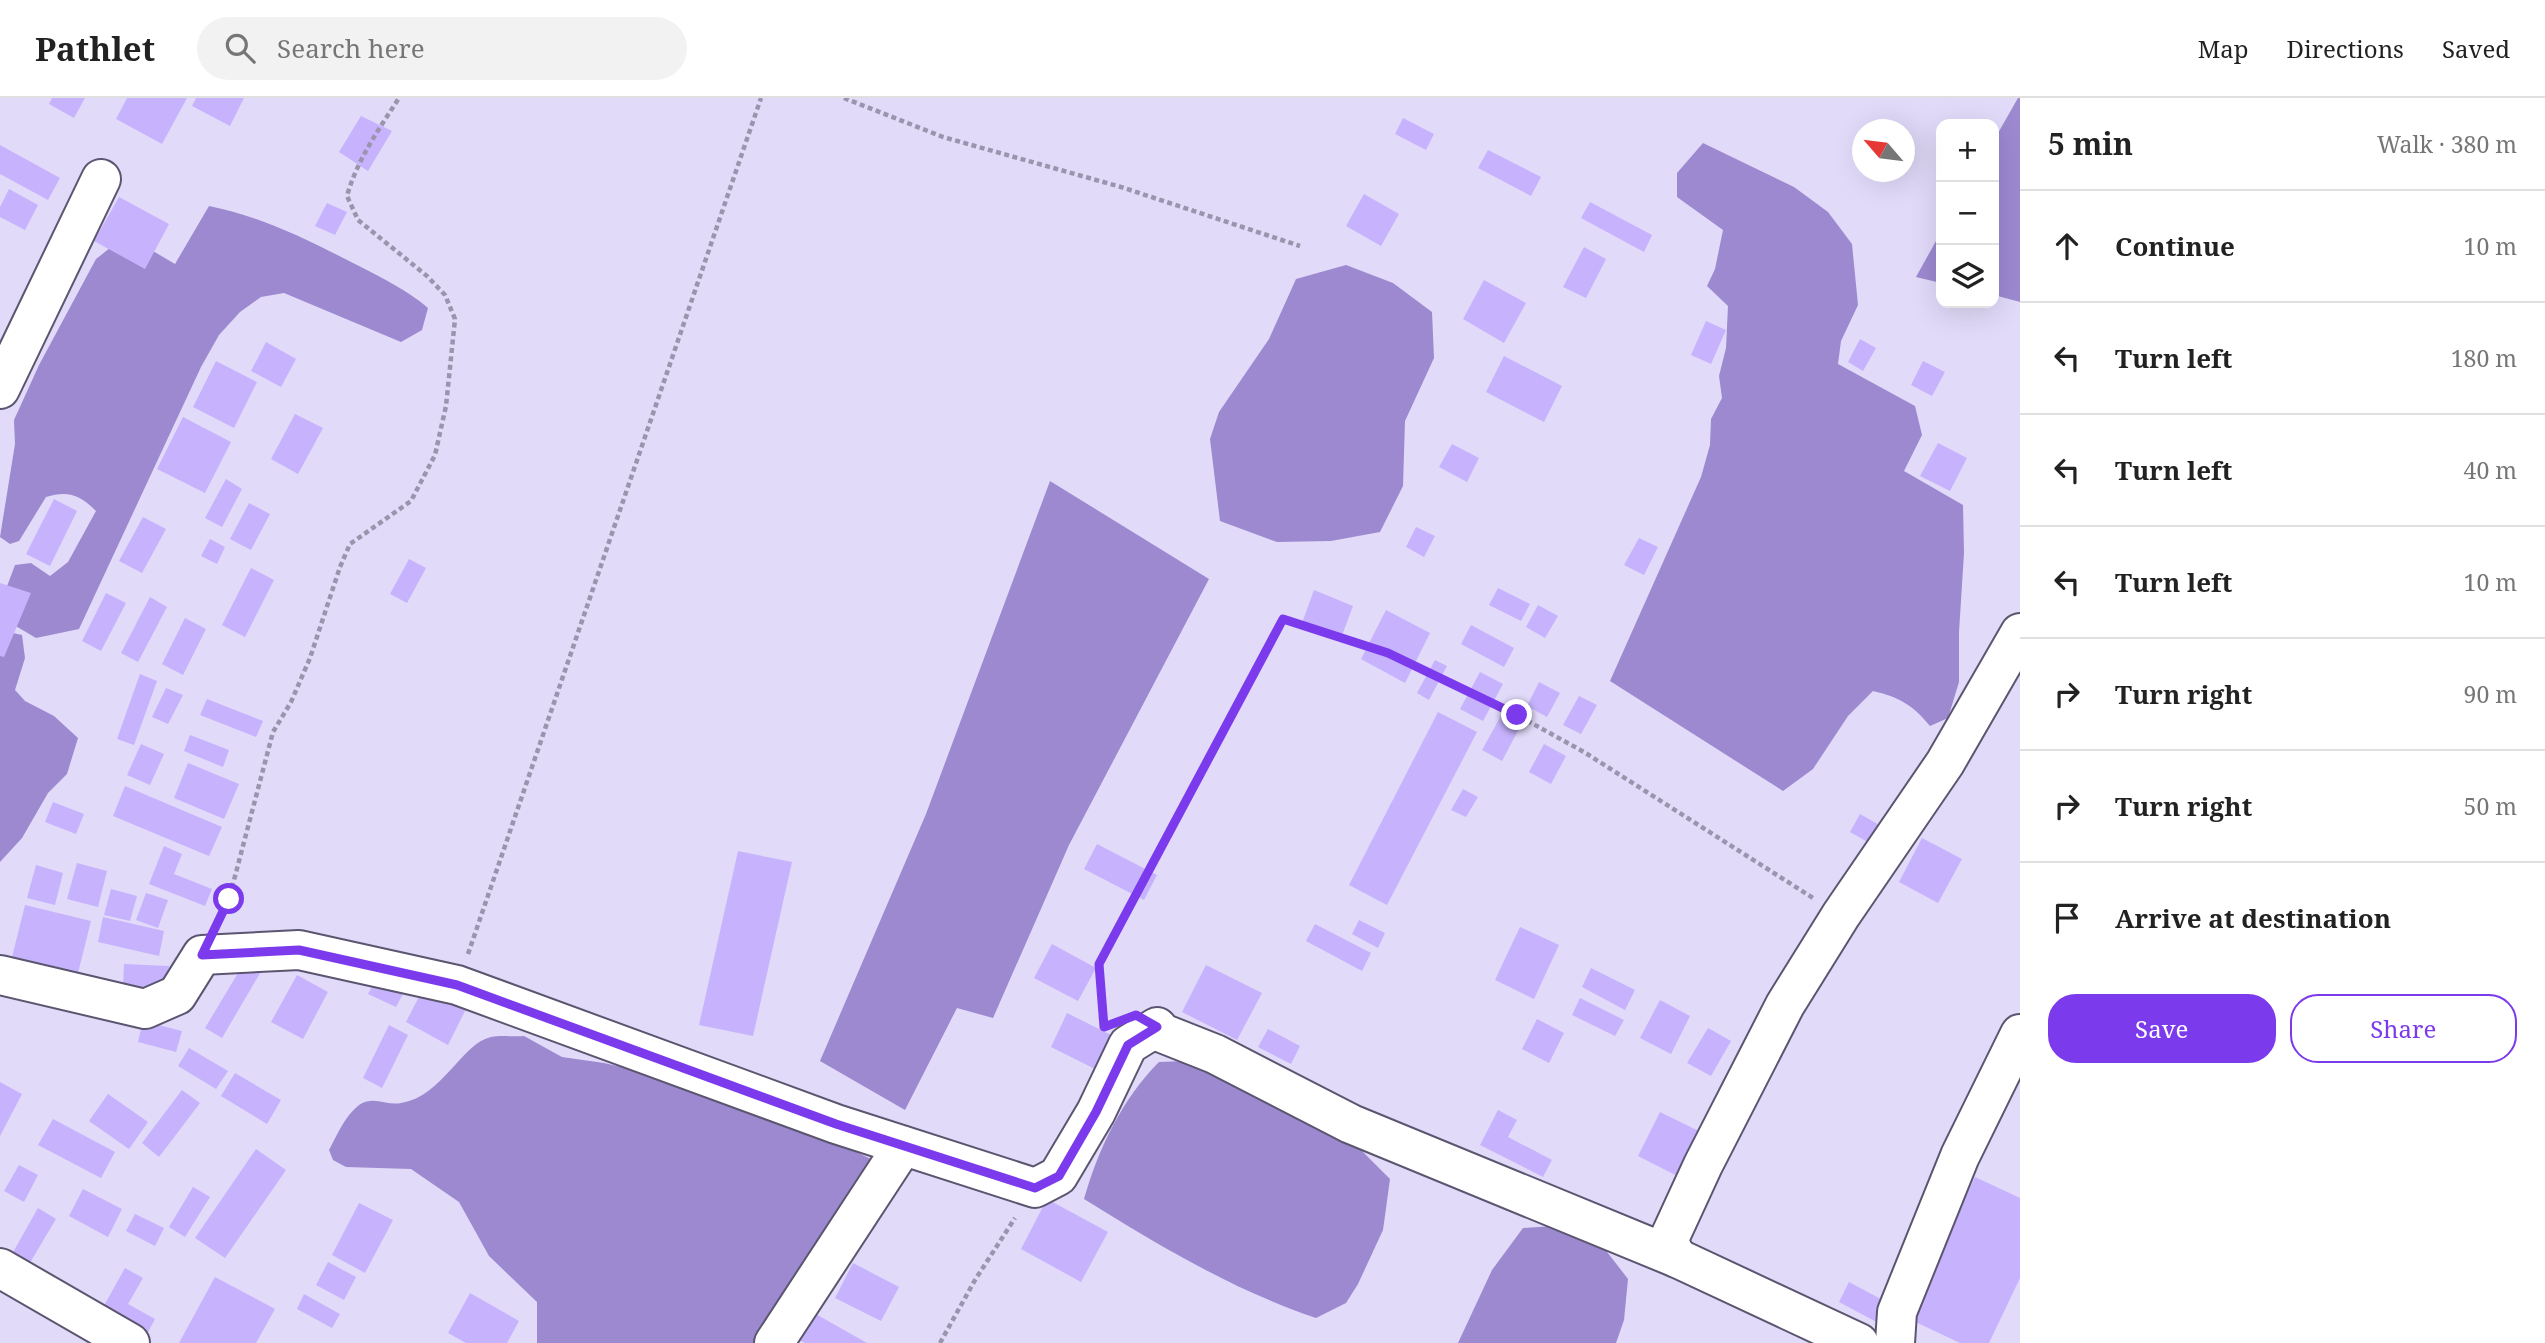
<!DOCTYPE html>
<html lang="en">
<head>
<meta charset="utf-8">
<style>
	:root { --surface:#fff; --page:#f2f2f2; --text:#222; --muted:#767676; --line:#e0e0e0; --accent:#7c3aed }
	body { margin:0; font-family:"Noto Serif",serif; background:var(--page); color:var(--text) }
	.controls { position:absolute; right:21px; top:21px; display:grid; overflow:hidden; border-radius:14px; box-shadow:0 7px 28px #0002 }
	.controls button { width:63px; height:63px; display:grid; place-items:center; padding:0; border:0; border-bottom:2px solid var(--line); background:var(--surface); color:var(--text); font:35px sans-serif }
	.compass { position:absolute; left:1852px; top:21px; width:63px; height:63px; border-radius:50%; background:var(--surface); box-shadow:0 7px 28px #0002; rotate:298deg }
	.stop { position:absolute; width:21px; height:21px; margin:-16px; border:5px solid #7c3aed; border-radius:50%; background:#fff }
	.stop.end { background:#7c3aed; border-color:#fff; box-shadow:0 2px 7px #0008 }
	.list { margin:0; padding:0; list-style:none }
	h2 { display:flex; justify-content:space-between; align-items:center; height:91px; margin:0; padding:0 28px; font-size:30px }
	h2 small { font-size:23px; font-weight:400; color:var(--muted) }
	.list li { display:grid; grid-template-columns:46px 1fr auto; gap:21px; align-items:center; box-sizing:border-box; height:112px; padding:0 28px; border-top:2px solid var(--line) }
	.list b { display:block; font-size:26px; white-space:nowrap }
	.list em { font-size:23px; font-style:normal; color:var(--muted) }
	.actions { display:flex; gap:14px; padding:21px 28px }
	.actions a { flex:1; padding:16px 0; border:2px solid var(--accent); border-radius:28px; text-align:center; font-size:24px; color:var(--accent) }
	.actions .main { background:var(--accent); color:#fff }
	.icon { flex:none; width:38px; height:38px; fill:none; stroke:currentColor; stroke-width:2; stroke-linecap:round; stroke-linejoin:round }
	.map { position:relative; flex:none; width:2020px; height:1245px; overflow:hidden }
	header { display:flex; align-items:center; gap:42px; box-sizing:border-box; height:98px; padding:0 35px; background:var(--surface); border-bottom:2px solid var(--line) }
	header strong { font-size:33px }
	nav { display:flex; gap:38px; margin-inline-start:auto; font-size:24px }
	.search { width:490px; height:63px; background:var(--page); display:flex; align-items:center; gap:18px; box-sizing:border-box; padding:0 24px; border-radius:38px; color:var(--muted); font-size:26px }
	main { display:flex }
	aside { flex:1; background:var(--surface) }
	.map>svg:first-child { display:block }
	.water { fill:#9d89d0 }
	.building { fill:#c7b3fd }
	.lines { fill:none; stroke-linecap:round; stroke-linejoin:round }
	.minor-casing { stroke:#5b556f; stroke-width:42 }
	.path { stroke:#9a94ac; stroke-width:4.5; stroke-dasharray:5 3.5; stroke-linecap:butt }
	.minor { stroke:#fff; stroke-width:38 }
	.route { stroke:#7c3aed; stroke-width:9 }
</style>
</head>
<body>
<header>
<strong>Pathlet</strong>
<div class="search"><svg class="icon" aria-label="search" viewBox="0 0 24 24"><circle cx="10" cy="10" r="6"/><path d="M15 15l6 6"/></svg>Search here</div>
<nav><a>Map</a><a>Directions</a><a>Saved</a></nav>
</header>
<main>
<div class="map">
<svg width="2020" height="1245" viewBox="0 0 2020 1245">
	<rect width="100%" height="100%" fill="#e1daf9"/>
	<g class="water">
		<path d="M2018,0H2020V204L1994,197V42Z"/>
		<path d="M1703,45L1794,89L1828,114L1852,146L1858,207L1841,243L1838,266L1915,308L1922,337L1904,373L1963,407L1964,455L1959,534V584L1948,620L1930,628C1913,607 1899,599 1873,593L1848,618L1813,671L1783,693L1610,583L1701,379L1710,347L1711,321L1722,300L1719,278L1726,250L1728,208L1707,188L1715,171L1723,132L1677,99V75Z"/>
		<path d="M209,108C264,119 310,143 359,168C384,181 407,192 428,210L422,232L401,244L284,195L261,199L240,214L219,237L201,269L79,531L36,540L9,524L3,499L15,467L31,465L50,478L68,464L96,413C80,397 68,392 46,399L19,443L10,446L0,439L15,346L14,322L39,267L96,161L115,146L136,143L175,166Z"/>
		<path d="M1941,134V185L1916,179Z"/>
		<path d="M1346,167L1393,185L1432,214L1434,260L1405,323L1403,388L1380,434L1331,443L1277,444L1220,423L1210,341L1219,314L1269,241L1296,181Z"/>
		<path d="M1050,383L1209,481L1069,747L993,920L957,910L905,1012L820,963L926,716Z"/>
		<path d="M0,532L22,537L25,560L15,592L25,603L54,618L78,640L67,676L48,695L22,740L0,764Z"/>
		<path d="M524,938L562,959L604,965L677,982L794,1025L886,1068L767,1245H537V1204L489,1158L459,1104L411,1071L346,1069L333,1062L329,1052C337,1037 345,1018 359,1007C373,997 387,1008 401,1005C442,999 462,945 491,939C501,937 513,939 524,938Z"/>
		<path d="M1186,963L1228,976L1358,1049L1390,1081L1383,1132L1358,1186L1346,1205L1316,1220C1233,1192 1158,1147 1084,1101C1098,1051 1122,1001 1159,964Z"/>
		<path d="M1568,1127L1604,1150L1628,1181L1624,1222L1616,1245H1458L1492,1172L1523,1130Z"/>
	</g>
	<g class="building">
		<path d="M52,0H85L74,20L49,6Z"/>
		<path d="M127,0H187L162,46L116,21Z"/>
		<path d="M196,0H244L230,28L192,8Z"/>
		<path d="M361,18L392,33L368,73L339,54Z"/>
		<path d="M1403,20L1434,36L1426,52L1395,36Z"/>
		<path d="M0,47L60,80L48,102L0,76Z"/>
		<path d="M1488,52L1541,79L1531,98L1478,70Z"/>
		<path d="M9,91L38,107L25,132L0,119V109Z"/>
		<path d="M1364,96L1399,116L1381,148L1346,128Z"/>
		<path d="M119,99L169,126L145,171L94,143Z"/>
		<path d="M1590,104L1652,137L1644,154L1581,120Z"/>
		<path d="M327,105L347,114L335,137L315,128Z"/>
		<path d="M1584,149L1606,161L1586,200L1563,189Z"/>
		<path d="M1484,182L1526,205L1504,245L1463,221Z"/>
		<path d="M1706,223L1726,232L1711,266L1691,257Z"/>
		<path d="M1860,241L1876,250L1863,273L1848,264Z"/>
		<path d="M266,244L296,261L281,289L251,273Z"/>
		<path d="M1504,258L1562,288L1544,324L1486,294Z"/>
		<path d="M216,263L257,284L234,330L193,309Z"/>
		<path d="M1923,263L1945,274L1932,298L1911,287Z"/>
		<path d="M295,316L323,330L298,376L271,361Z"/>
		<path d="M183,319L231,344L205,395L157,371Z"/>
		<path d="M1938,345L1967,360L1950,393L1920,378Z"/>
		<path d="M1452,346L1479,360L1467,384L1439,369Z"/>
		<path d="M226,381L242,391L222,429L205,420Z"/>
		<path d="M54,401L77,413L50,468L26,456Z"/>
		<path d="M249,405L270,416L251,452L230,441Z"/>
		<path d="M143,419L166,431L142,475L119,463Z"/>
		<path d="M1416,429L1435,438L1424,459L1406,449Z"/>
		<path d="M1639,440L1658,449L1644,477L1624,467Z"/>
		<path d="M210,441L225,449L217,466L201,458Z"/>
		<path d="M409,461L426,470L407,505L390,496Z"/>
		<path d="M251,470L274,482L245,539L222,527Z"/>
		<path d="M0,485L31,495L4,559L0,558Z"/>
		<path d="M1498,490L1530,506L1521,523L1489,507Z"/>
		<path d="M1314,492L1353,508L1341,540L1302,525Z"/>
		<path d="M106,495L126,505L101,553L82,543Z"/>
		<path d="M150,499L167,509L138,564L121,555Z"/>
		<path d="M1538,507L1558,518L1545,540L1526,529Z"/>
		<path d="M1386,512L1430,535L1405,585L1361,561Z"/>
		<path d="M185,520L206,531L183,577L162,566Z"/>
		<path d="M1471,527L1514,550L1504,569L1461,546Z"/>
		<path d="M1435,562L1447,568L1429,602L1417,595Z"/>
		<path d="M1480,574L1503,586L1483,623L1460,611Z"/>
		<path d="M140,576L157,583L134,647L117,641Z"/>
		<path d="M1539,584L1560,595L1547,619L1527,608Z"/>
		<path d="M166,590L183,597L168,626L152,619Z"/>
		<path d="M1579,598L1597,607L1581,636L1563,627Z"/>
		<path d="M207,601L263,623L256,639L200,617Z"/>
		<path d="M1438,614L1477,634L1387,807L1349,787Z"/>
		<path d="M1502,616L1521,627L1502,663L1482,652Z"/>
		<path d="M190,637L229,652L223,669L184,653Z"/>
		<path d="M141,646L164,656L150,687L127,677Z"/>
		<path d="M1544,646L1566,658L1551,686L1529,674Z"/>
		<path d="M188,665L239,686L224,721L174,700Z"/>
		<path d="M125,688L222,729L209,758L113,718Z"/>
		<path d="M1463,691L1478,699L1466,719L1451,712Z"/>
		<path d="M53,704L84,716L76,736L45,724Z"/>
		<path d="M1860,716L1890,733L1880,751L1850,734Z"/>
		<path d="M1922,740L1962,761L1938,805L1899,784Z"/>
		<path d="M1097,746L1157,777L1144,802L1084,771Z"/>
		<path d="M164,748L182,756L174,776L212,791L205,808L149,786Z"/>
		<path d="M738,753L792,764L753,938L699,927Z"/>
		<path d="M77,765L107,773L98,809L67,801Z"/>
		<path d="M36,767L63,775L55,807L27,800Z"/>
		<path d="M111,791L137,798L130,823L104,817Z"/>
		<path d="M146,795L168,802L158,830L136,822Z"/>
		<path d="M25,807L91,823L78,875L12,859Z"/>
		<path d="M103,819L164,833L159,858L98,844Z"/>
		<path d="M1359,822L1385,835L1378,850L1352,836Z"/>
		<path d="M1315,826L1371,855L1362,873L1306,843Z"/>
		<path d="M1520,829L1559,847L1534,901L1495,882Z"/>
		<path d="M1052,846L1096,870L1078,903L1034,880Z"/>
		<path d="M250,855L266,865L222,940L205,930Z"/>
		<path d="M124,866L169,868L168,890L123,889Z"/>
		<path d="M1206,867L1262,895L1237,942L1182,914Z"/>
		<path d="M1591,870L1635,892L1625,912L1582,889Z"/>
		<path d="M379,875L407,888L396,909L368,896Z"/>
		<path d="M297,877L328,894L303,941L271,924Z"/>
		<path d="M424,889L466,911L448,947L406,924Z"/>
		<path d="M1580,900L1624,922L1615,938L1572,917Z"/>
		<path d="M1660,902L1690,918L1671,956L1640,940Z"/>
		<path d="M1067,915L1125,944L1109,978L1051,949Z"/>
		<path d="M1537,921L1564,935L1549,965L1522,951Z"/>
		<path d="M143,923L182,933L176,954L138,944Z"/>
		<path d="M389,927L408,937L382,990L363,980Z"/>
		<path d="M1708,930L1731,943L1711,978L1687,965Z"/>
		<path d="M1268,931L1300,948L1291,966L1258,949Z"/>
		<path d="M189,950L228,973L216,991L178,968Z"/>
		<path d="M235,975L281,1002L267,1026L221,998Z"/>
		<path d="M0,984L22,996L0,1038Z"/>
		<path d="M182,992L200,1005L159,1059L142,1045Z"/>
		<path d="M108,996L148,1024L129,1051L89,1023Z"/>
		<path d="M1498,1012L1517,1022L1508,1039L1552,1062L1543,1079L1480,1047Z"/>
		<path d="M1660,1014L1711,1039L1689,1084L1638,1058Z"/>
		<path d="M53,1021L115,1054L101,1080L38,1047Z"/>
		<path d="M256,1051L286,1072L225,1160L195,1140Z"/>
		<path d="M19,1067L38,1077L24,1104L4,1093Z"/>
		<path d="M1975,1079L2020,1100V1180L1989,1245H1960L1907,1220Z"/>
		<path d="M193,1089L210,1099L185,1139L169,1129Z"/>
		<path d="M83,1091L122,1111L108,1139L69,1118Z"/>
		<path d="M1047,1101L1108,1134L1081,1184L1021,1151Z"/>
		<path d="M359,1105L393,1122L365,1175L332,1157Z"/>
		<path d="M38,1110L56,1121L25,1173L8,1163Z"/>
		<path d="M135,1116L164,1130L155,1148L126,1133Z"/>
		<path d="M328,1164L356,1179L344,1202L316,1187Z"/>
		<path d="M853,1165L899,1189L881,1223L835,1200Z"/>
		<path d="M125,1170L143,1180L128,1206L155,1221L146,1238L101,1213Z"/>
		<path d="M215,1179L275,1211L256,1245H179Z"/>
		<path d="M1849,1184L1894,1208L1884,1228L1839,1204Z"/>
		<path d="M470,1195L519,1223L507,1245H466L448,1235Z"/>
		<path d="M304,1196L340,1216L332,1230L297,1211Z"/>
		<path d="M814,1215L867,1245H805L799,1242Z"/>
	</g>
	<g class="lines">
		<g class="minor-casing">
			<g id="minor">
				<path d="M0,291L101,81"/>
				<path d="M0,877L145,911L177,897L202,857L299,852L457,887L836,1026L1035,1090L1058,1078L1096,1014L1128,947L1157,929L1162,935L1215,956L1351,1026L1677,1160L1859,1245"/>
				<path d="M1677,1160L1668,1143L1703,1067L1785,907L1841,817L1945,665L2020,535"/>
				<path d="M0,1170L130,1245"/>
				<path d="M774,1245L903,1048"/>
				<path d="M1895,1245L1897,1214L1960,1058L2020,936"/>
			</g>
		</g>
		<g class="path">
			<path d="M844,0L943,39L1121,89L1300,148"/>
			<path d="M219,821L229,801L273,634L291,604L310,560L340,469L350,446L411,403L435,357L446,308L455,221L445,197L427,178L358,122L347,98C357,62 379,31 399,0"/>
			<path d="M468,856L761,0"/>
			<path d="M1103,924L1099,866L1283,521L1388,555L1517,617L1584,654L1813,800"/>
			<path d="M940,1245L975,1182L1015,1120"/>
		</g>
		<use href="#minor" class="minor"/>
	</g>
	<g class="lines">
		<path class="route" d="M229,801L202,857L299,852L457,887L836,1026L1035,1090L1059,1078L1096,1014L1128,947L1157,929L1136,917L1104,929L1099,866L1283,521L1388,555L1517,617"/>
	</g>
</svg>
<div class="controls">
<button>+</button>
<button>−</button>
<button><svg class="icon" aria-label="layers" viewBox="0 0 24 24"><path d="M12 4l9 5-9 5-9-5zM3 14l9 5 9-5"/></svg></button>
</div>
<svg class="compass" viewBox="-18 -18 36 36"><path d="M0-13l5 13h-10z" fill="#e53935"/><path d="M0 13l5-13h-10z" fill="#767676"/></svg>
<div class="stop" style="left:229px;top:801px"></div>
<div class="stop end" style="left:1517px;top:617px"></div>
</div>
<aside>
<h2>5 min<small>Walk · 380 m</small></h2>
<ul class="list">
<li><svg class="icon" aria-label="ahead" viewBox="0 0 24 24"><path d="M12 20V5M6 11l6-6 6 6"/></svg><div><b>Continue</b></div><em>10 m</em></li>
<li><svg class="icon" aria-label="left" viewBox="0 0 24 24"><path d="M17 20v-9H6M10 6l-5 5 5 5"/></svg><div><b>Turn left</b></div><em>180 m</em></li>
<li><svg class="icon" aria-label="left" viewBox="0 0 24 24"><path d="M17 20v-9H6M10 6l-5 5 5 5"/></svg><div><b>Turn left</b></div><em>40 m</em></li>
<li><svg class="icon" aria-label="left" viewBox="0 0 24 24"><path d="M17 20v-9H6M10 6l-5 5 5 5"/></svg><div><b>Turn left</b></div><em>10 m</em></li>
<li><svg class="icon" aria-label="right" viewBox="0 0 24 24"><path d="M7 20v-9h11M14 6l5 5-5 5"/></svg><div><b>Turn right</b></div><em>90 m</em></li>
<li><svg class="icon" aria-label="right" viewBox="0 0 24 24"><path d="M7 20v-9h11M14 6l5 5-5 5"/></svg><div><b>Turn right</b></div><em>50 m</em></li>
<li><svg class="icon" aria-label="arrive" viewBox="0 0 24 24"><path d="M6 21V4h12l-3 4 3 4H6"/></svg><div><b>Arrive at destination</b></div></li>
</ul>
<div class="actions"><a class="main">Save</a><a>Share</a></div>
</aside>
</main>
</body>
</html>
